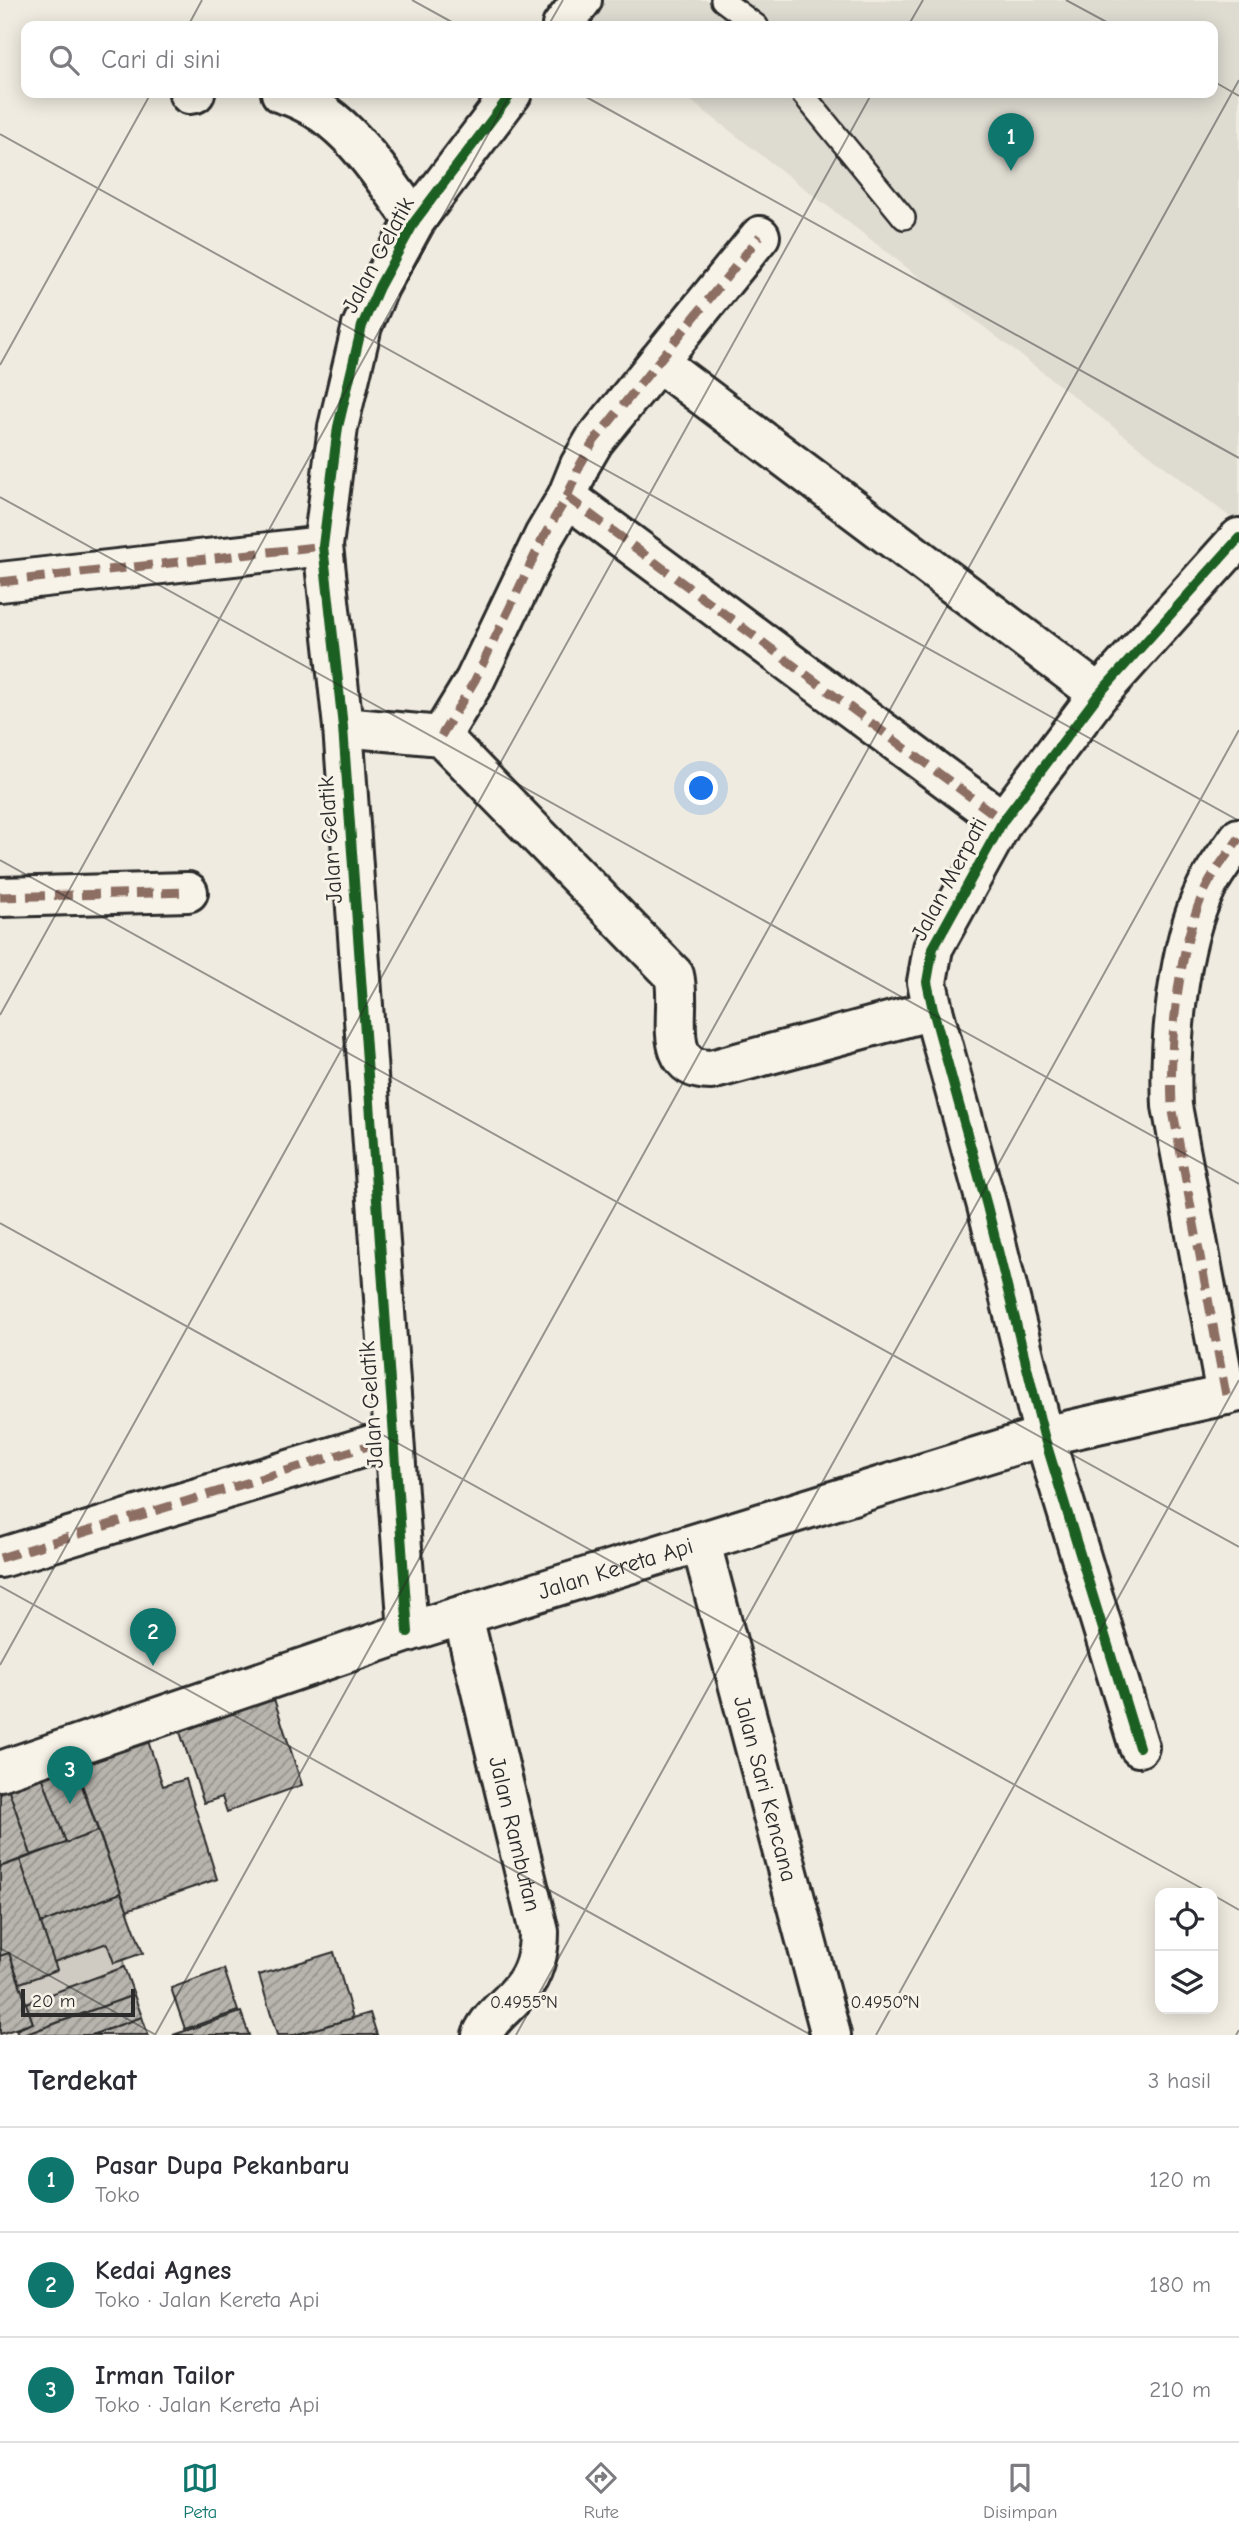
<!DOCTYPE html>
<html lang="id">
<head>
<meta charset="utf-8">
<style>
	:root { --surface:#fff; --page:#f2f2f3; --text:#2b2b33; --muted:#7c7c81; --line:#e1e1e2; --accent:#0f766e }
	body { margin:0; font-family:"Comic Neue",sans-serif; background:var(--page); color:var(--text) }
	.controls { position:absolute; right:21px; bottom:21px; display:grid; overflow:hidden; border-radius:14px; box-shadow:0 4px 18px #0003 }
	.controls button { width:63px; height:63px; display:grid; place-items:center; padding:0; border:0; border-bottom:2px solid var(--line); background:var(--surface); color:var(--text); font:35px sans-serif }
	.scale { position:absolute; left:21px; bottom:18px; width:114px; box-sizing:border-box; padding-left:7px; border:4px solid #2b2b2b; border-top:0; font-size:19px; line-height:24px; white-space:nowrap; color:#2b2b2b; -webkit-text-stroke:5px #f7f3e8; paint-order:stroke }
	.you { position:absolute; left:702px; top:789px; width:24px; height:24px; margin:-18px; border:5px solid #fff; border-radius:50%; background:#1a73e8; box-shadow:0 0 0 10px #1a73e833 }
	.badge { display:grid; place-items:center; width:46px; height:46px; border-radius:50%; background:var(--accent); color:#fff; font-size:23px; font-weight:700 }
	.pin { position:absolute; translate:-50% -58px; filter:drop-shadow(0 2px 4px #0008) }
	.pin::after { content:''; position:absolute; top:37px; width:24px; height:21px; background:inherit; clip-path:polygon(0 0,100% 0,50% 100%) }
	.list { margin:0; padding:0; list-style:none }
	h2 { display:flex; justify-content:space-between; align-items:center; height:91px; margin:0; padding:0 28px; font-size:30px }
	h2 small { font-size:23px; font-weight:400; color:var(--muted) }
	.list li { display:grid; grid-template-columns:46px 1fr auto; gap:21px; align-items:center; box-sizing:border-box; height:105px; padding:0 28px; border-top:2px solid var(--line) }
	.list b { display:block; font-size:26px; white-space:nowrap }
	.list p { margin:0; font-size:23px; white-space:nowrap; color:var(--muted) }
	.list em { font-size:23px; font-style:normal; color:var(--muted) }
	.icon { flex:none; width:38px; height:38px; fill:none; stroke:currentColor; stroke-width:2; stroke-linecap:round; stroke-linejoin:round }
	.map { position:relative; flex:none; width:1239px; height:2035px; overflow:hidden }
	.search { position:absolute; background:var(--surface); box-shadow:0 4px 18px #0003; left:21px; right:21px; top:21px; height:77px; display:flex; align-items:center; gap:18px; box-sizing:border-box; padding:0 24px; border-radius:14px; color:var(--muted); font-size:26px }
	.sheet { height:406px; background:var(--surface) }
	nav { display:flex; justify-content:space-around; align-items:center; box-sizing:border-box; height:98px; border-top:2px solid var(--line); background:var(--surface); font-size:19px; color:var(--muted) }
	nav a { display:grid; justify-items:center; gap:4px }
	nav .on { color:var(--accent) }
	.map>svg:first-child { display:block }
	.built { fill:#dedbd1 }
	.grass { fill:#cfcbc2; stroke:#7d7b76; stroke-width:2 }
	.building { fill:url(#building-hatch); stroke:#2b2b2b; stroke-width:2 }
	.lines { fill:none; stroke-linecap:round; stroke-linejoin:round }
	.service-casing { stroke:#2b2b2b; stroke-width:26 }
	.minor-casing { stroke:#2b2b2b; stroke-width:44 }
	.tertiary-casing { stroke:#2b2b2b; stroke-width:44 }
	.service { stroke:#f7f3e8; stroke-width:21 }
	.minor { stroke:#f7f3e8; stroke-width:38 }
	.tertiary { stroke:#f7f3e8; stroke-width:38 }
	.quiet { stroke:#8d6e63; stroke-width:9; stroke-dasharray:18 9; stroke-linecap:butt }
	.cycleway-casing { stroke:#f7f3e8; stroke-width:15 }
	.cycleway { stroke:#1b5e20; stroke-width:10 }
	.ticks { fill:none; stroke:#2b2b2b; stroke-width:2; stroke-opacity:0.45 }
	.labels { text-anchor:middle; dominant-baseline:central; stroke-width:6; stroke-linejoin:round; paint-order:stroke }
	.street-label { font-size:23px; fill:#2b2b2b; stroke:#f7f3e8 }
	.ticks-label { font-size:18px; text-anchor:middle; fill:#2b2b2b; stroke:#f7f3e8; stroke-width:6; stroke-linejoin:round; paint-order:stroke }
</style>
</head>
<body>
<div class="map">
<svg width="1239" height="2035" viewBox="0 0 1239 2035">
	<defs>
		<pattern id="building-hatch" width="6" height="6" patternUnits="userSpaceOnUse" patternTransform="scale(1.75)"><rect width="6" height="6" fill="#b8b5ae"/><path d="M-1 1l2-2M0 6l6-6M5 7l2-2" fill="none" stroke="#96938e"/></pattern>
	</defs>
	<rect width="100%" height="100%" fill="#efebe0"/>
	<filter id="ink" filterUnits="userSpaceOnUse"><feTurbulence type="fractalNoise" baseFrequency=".0143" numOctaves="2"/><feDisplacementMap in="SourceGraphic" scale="14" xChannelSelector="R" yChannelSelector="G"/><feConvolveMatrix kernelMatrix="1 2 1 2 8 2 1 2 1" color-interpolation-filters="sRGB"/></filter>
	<g filter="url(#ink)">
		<path class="built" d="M568,0H1239V524L681,93H1213V26H595L565,3Z"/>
		<path class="grass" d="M107,1943L123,1960L124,1967L26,2003L20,1983L57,1970L54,1962Z"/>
		<g class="building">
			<path d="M274,1699L302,1785L227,1812L222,1797L204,1803L180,1732Z"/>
			<path d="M145,1732L163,1786L186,1779L217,1879L127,1910L76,1768L106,1758L102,1747Z"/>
			<path d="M70,1752L98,1831L66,1843L42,1776Z"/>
			<path d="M42,1776L66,1843L31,1855L8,1788Z"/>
			<path d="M5,1779L31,1855L0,1867V1781Z"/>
			<path d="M98,1831L121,1893L41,1923L20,1860Z"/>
			<path d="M20,1860L57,1970L20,1983L9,1953L0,1956V1867Z"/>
			<path d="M121,1893L143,1953L114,1963L107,1943L54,1962L41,1923Z"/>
			<path d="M334,1952L353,2018L295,2035H277L259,1975Z"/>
			<path d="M9,1953L33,2023L0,2034V1956Z"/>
			<path d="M124,1967L134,1995L24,2035H18L16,2030L33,2023L26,2003Z"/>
			<path d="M224,1969L238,2011L185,2029L171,1988Z"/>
			<path d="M134,1995L142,2017L92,2035H24Z"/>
			<path d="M241,2012L249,2035H173Z"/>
			<path d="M370,2013L377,2035H295L353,2018Z"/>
			<path d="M142,2017L148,2035H92Z"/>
		</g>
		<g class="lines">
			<g class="service-casing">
				<g id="service">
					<path d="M722,0L757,26"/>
					<path d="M802,93L904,218"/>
				</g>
			</g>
			<g class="minor-casing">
				<g id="minor">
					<path d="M562,26L582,0"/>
					<path d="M281,93C344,111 378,171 415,221"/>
					<path d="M189,94L195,93"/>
					<path d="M658,362L1099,694"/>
					<path d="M567,497L1003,821"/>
					<path d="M0,582L323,546"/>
					<path d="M343,727L441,736L674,975C683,1008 658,1070 711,1070L933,1010"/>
					<path d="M441,736L475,680L544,536L567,497L580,465L594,441L760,236"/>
					<path d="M0,897L188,892"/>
					<path d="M1226,1395L1172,1106C1169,1044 1178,944 1206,888C1215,870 1228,854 1239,838"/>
					<path id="s1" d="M701,1543L831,2035"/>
					<path d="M0,1558L394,1438"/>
					<path id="s2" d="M463,1616L539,1932C539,1952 534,1974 521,1989C508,2006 491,2015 482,2035"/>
					<path d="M408,1632L343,727L323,546L338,427L362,326L379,287L415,221L512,93"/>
					<path d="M1139,1747L1044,1436L987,1206L933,1010L927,982L933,948L1003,821L1099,694L1239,538"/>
				</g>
			</g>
			<g class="tertiary-casing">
				<g id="tertiary">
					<path id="s3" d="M0,1771L408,1632L1044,1436L1239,1392"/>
				</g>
			</g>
			<use href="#service" class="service"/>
			<use href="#minor" class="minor"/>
			<use href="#tertiary" class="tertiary"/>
			<g class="quiet">
				<path d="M567,497L1003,821"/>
				<path d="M0,582L323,546"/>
				<path d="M441,736L475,680L544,536L567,497L580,465L594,441L760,236"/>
				<path d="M0,897L188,892"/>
				<path d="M1226,1395L1172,1106C1169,1044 1178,944 1206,888C1215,870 1228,854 1239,838"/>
				<path d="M0,1558L394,1438"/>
			</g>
			<g class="cycleway-casing">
				<g id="cycleway">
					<path d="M408,1632L343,727L323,546L338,427L362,326L379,287L415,221L512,93"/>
					<path d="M1139,1747L1044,1436L987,1206L933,1010L927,982L933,948L1003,821L1099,694L1239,538"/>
				</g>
			</g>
			<use href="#cycleway" class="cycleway"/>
		</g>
	</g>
	<path class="ticks" d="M412,0L459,26M1066,0L1114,26M188,26L202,0M548,26L563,0M908,26L923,0M1213,81L1239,96M579,93L1239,458M0,134L1239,821M0,365L151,93M0,497L1239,1184M0,860L1239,1547M0,1015L511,93M0,1223L1210,1893M0,1586L811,2035M0,1665L872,93M1213,1895L1239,1910M0,1948L156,2035M155,2035L1239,80M516,2035L1239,730M876,2035L1239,1380M1236,2035L1239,2030"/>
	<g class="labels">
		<g class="street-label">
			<text transform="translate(378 255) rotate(-62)">Jalan Gelatik</text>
			<text transform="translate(330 840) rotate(-94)">Jalan Gelatik</text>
			<text transform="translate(949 879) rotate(-62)">Jalan Merpati</text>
			<text transform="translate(371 1405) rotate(-94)">Jalan Gelatik</text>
			<text stroke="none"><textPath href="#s3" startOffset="648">Jalan Kereta Api</textPath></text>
			<text stroke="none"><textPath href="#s1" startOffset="254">Jalan Sari Kencana</textPath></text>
			<text stroke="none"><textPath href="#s2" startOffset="224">Jalan Rambutan</textPath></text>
		</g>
	</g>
	<g class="ticks-label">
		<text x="524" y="2008">0.4955°N</text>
		<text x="885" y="2008">0.4950°N</text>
	</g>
</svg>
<div class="controls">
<button><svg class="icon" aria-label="locate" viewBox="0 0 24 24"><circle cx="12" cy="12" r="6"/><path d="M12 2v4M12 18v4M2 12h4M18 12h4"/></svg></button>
<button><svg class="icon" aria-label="layers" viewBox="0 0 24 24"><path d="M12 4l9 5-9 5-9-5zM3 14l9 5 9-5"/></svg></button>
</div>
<div class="scale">20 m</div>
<div class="you"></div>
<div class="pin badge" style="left:1011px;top:171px">1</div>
<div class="pin badge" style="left:153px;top:1666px">2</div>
<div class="pin badge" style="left:70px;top:1804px">3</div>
<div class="search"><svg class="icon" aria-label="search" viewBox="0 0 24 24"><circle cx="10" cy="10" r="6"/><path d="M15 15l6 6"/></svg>Cari di sini</div>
</div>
<section class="sheet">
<h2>Terdekat<small>3 hasil</small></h2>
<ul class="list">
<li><span class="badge">1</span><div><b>Pasar Dupa Pekanbaru</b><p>Toko</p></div><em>120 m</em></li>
<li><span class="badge">2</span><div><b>Kedai Agnes</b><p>Toko · Jalan Kereta Api</p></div><em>180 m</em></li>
<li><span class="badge">3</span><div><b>Irman Tailor</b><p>Toko · Jalan Kereta Api</p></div><em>210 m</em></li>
</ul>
</section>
<nav>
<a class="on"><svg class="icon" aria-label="map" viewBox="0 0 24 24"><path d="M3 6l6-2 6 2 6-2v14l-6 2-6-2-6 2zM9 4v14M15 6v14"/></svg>Peta</a>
<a><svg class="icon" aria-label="directions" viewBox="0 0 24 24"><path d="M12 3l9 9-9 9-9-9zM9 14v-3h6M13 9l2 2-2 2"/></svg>Rute</a>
<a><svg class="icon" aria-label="saved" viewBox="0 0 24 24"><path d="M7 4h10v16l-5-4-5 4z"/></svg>Disimpan</a>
</nav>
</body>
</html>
